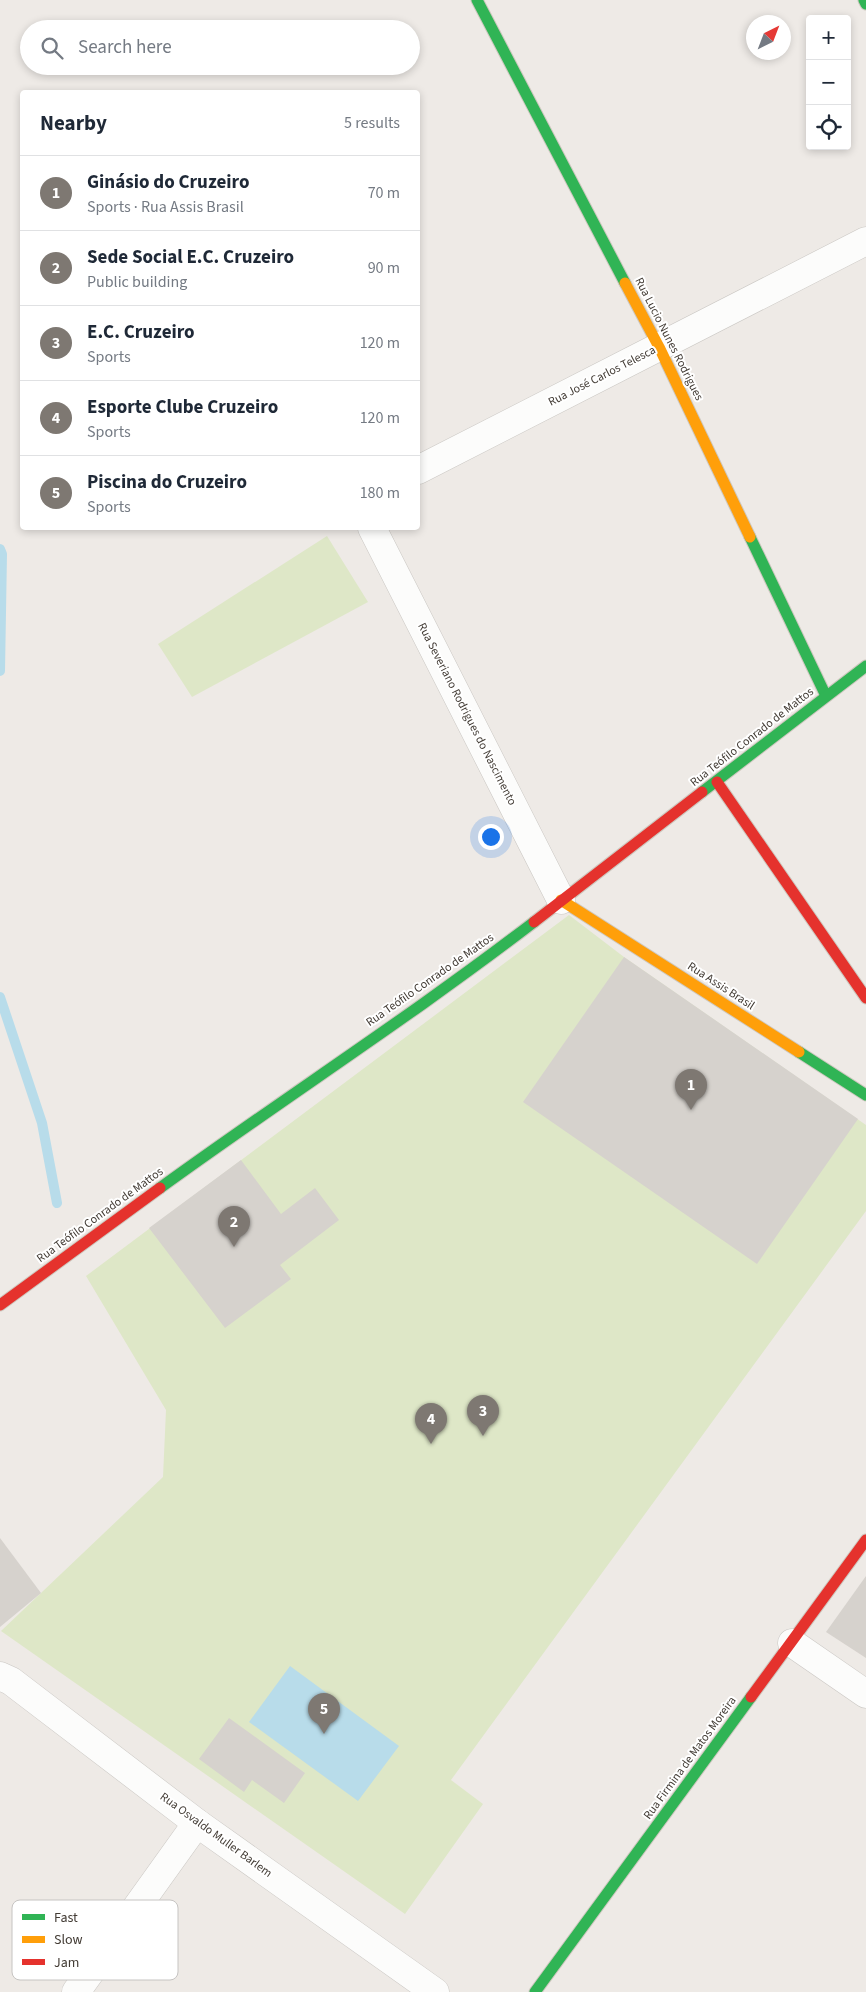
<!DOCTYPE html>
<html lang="en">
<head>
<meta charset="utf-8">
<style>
	:root { --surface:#fff; --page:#f2f2f3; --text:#1f2937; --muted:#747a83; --line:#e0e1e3; --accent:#7e7872 }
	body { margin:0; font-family:"Source Sans 3",sans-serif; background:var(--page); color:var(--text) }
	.controls { position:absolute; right:15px; top:15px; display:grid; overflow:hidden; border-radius:5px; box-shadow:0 2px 8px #0003 }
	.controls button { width:45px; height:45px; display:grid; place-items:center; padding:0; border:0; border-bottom:1px solid var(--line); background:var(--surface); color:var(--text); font:25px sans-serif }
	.compass { position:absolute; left:746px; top:15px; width:45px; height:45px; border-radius:50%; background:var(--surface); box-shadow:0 2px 8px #0003; rotate:42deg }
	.you { position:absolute; left:490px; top:836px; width:18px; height:18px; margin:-12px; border:4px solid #fff; border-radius:50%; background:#1a73e8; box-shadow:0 0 0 8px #1a73e833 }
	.badge { display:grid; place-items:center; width:32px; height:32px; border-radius:50%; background:var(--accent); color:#fff; font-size:16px; font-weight:700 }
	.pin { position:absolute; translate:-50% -41px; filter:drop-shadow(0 1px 2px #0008) }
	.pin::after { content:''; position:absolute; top:26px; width:18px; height:15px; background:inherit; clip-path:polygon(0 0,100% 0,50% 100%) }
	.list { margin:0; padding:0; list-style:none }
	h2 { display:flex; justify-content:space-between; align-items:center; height:65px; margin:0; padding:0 20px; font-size:21px }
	h2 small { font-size:16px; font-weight:400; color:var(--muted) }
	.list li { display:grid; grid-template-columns:32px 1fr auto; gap:15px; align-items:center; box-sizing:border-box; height:75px; padding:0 20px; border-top:1px solid var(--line) }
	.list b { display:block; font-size:19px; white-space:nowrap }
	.list p { margin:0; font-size:16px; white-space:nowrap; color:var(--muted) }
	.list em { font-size:16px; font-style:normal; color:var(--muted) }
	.icon { flex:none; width:28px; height:28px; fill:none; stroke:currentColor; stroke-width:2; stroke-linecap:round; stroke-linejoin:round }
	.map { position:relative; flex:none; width:866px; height:1992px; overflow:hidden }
	.search { position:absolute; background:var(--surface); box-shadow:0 2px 8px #0003; left:20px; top:20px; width:400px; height:55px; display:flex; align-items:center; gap:12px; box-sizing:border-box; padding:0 18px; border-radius:28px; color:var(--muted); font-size:19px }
	.panel { position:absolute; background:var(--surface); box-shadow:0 2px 8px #0003; left:20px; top:90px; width:400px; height:440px; border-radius:5px }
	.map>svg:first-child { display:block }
	.green { fill:#dee7c7 }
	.water { fill:#b8dcea }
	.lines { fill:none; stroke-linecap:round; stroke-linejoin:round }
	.stream { stroke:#b8dcea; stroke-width:10 }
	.building { fill:#d6d2cd }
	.street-casing { stroke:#cac7c3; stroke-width:29 }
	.fast-casing { stroke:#cec8bf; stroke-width:13 }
	.slow-casing { stroke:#cec8bf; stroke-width:13 }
	.jam-casing { stroke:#cec8bf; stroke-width:13 }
	.street { stroke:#fcfcfb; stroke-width:28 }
	.fast { stroke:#30b455; stroke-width:11 }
	.slow { stroke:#ff9f0a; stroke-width:11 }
	.jam { stroke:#e5322d; stroke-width:11 }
	.labels { text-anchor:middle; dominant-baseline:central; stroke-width:4; stroke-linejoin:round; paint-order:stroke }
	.street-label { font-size:12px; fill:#423b34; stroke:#fff }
	.key { fill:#fff; stroke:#c6c4c2; stroke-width:1 }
	.key-label { font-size:14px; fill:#423b34 }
</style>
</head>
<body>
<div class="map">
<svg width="866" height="1992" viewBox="0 0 866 1992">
	<rect width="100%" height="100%" fill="#eeeae6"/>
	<g class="green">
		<path d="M327,536L368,602L192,697L158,644Z"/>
		<path d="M569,915L624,957L866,1125V1211L451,1780L483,1804L405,1914L1,1631L163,1477L166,1410L86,1276Z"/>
	</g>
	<path class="water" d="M290,1666L399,1746L358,1801L249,1722Z"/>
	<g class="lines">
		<g class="stream">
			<path d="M0,549L2,554L0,671"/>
			<path d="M0,997L42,1123L57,1203"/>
		</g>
	</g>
	<g class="building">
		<path d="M624,957L858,1119L757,1264L523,1102Z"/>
		<path d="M241,1160L281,1214L315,1188L339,1220L280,1265L291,1279L225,1328L149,1228Z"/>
		<path d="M0,1538L41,1593L0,1627Z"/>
		<path d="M866,1576V1658L826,1632Z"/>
		<path d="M229,1718L305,1773L284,1803L252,1780L244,1792L199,1759Z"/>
	</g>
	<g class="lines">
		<g class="street-casing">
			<g id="street">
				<path d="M418,470L866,241"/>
				<path d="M372,528L561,900"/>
				<path d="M792,1643L866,1694"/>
				<path d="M0,1676L11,1681L197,1823L435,1992"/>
				<path d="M76,1992L197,1823"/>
			</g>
		</g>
		<g class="fast-casing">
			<g id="fast">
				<path d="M477,0L625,283"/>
				<path d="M864,0L866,4"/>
				<path d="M750,537L826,696"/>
				<path d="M702,792L866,666"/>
				<path d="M799,1052L866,1095"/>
				<path d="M160,1188C284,1098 413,1015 534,922"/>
				<path d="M535,1992L751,1697"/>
			</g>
		</g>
		<g class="slow-casing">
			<g id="slow">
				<path d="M625,283L659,347L750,537"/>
				<path d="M561,900L799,1052"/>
			</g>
		</g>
		<g class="jam-casing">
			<g id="jam">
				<path d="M717,782L866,998"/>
				<path d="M534,922L702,792"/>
				<path d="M0,1305L160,1188"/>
				<path d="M751,1697L866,1540"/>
			</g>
		</g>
		<use href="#street" class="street"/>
		<use href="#fast" class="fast"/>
		<use href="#slow" class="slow"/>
		<use href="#jam" class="jam"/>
	</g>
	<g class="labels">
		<g class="street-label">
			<text transform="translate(669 339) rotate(63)">Rua Lucio Nunes Rodrigues</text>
			<text transform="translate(602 376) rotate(-27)">Rua José Carlos Telesca</text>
			<text transform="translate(467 714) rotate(63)">Rua Severiano Rodrigues do Nascimento</text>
			<text transform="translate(752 737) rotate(-38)">Rua Teófilo Conrado de Mattos</text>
			<text transform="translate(430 980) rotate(-35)">Rua Teófilo Conrado de Mattos</text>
			<text transform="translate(721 986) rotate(33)">Rua Assis Brasil</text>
			<text transform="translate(100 1215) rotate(-36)">Rua Teófilo Conrado de Mattos</text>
			<text transform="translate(690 1758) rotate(-54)">Rua Firmina de Matos Moreira</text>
			<text transform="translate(216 1835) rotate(36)">Rua Osvaldo Muller Barlem</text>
		</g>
	</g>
	<rect x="12" y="1900" width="166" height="80" rx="8" class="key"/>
	<rect x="22" y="1914" width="23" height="6" fill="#30b455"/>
	<rect x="22" y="1936" width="23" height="7" fill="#ff9f0a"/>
	<rect x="22" y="1959" width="23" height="6" fill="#e5322d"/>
	<g class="key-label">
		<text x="54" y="1922">Fast</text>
		<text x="54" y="1944">Slow</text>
		<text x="54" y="1967">Jam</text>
	</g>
</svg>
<div class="controls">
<button>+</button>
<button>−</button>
<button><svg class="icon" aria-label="locate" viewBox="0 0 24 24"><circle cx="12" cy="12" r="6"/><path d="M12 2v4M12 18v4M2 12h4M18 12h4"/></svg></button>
</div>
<svg class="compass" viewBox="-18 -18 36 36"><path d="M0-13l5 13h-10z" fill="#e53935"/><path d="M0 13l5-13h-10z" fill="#747a83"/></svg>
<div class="you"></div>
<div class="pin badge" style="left:691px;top:1110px">1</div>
<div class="pin badge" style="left:234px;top:1247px">2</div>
<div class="pin badge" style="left:483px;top:1436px">3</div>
<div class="pin badge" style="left:431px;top:1444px">4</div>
<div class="pin badge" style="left:324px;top:1734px">5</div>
<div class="search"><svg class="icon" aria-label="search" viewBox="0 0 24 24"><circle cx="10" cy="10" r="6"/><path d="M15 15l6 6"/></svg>Search here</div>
<section class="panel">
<h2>Nearby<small>5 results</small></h2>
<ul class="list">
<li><span class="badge">1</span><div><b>Ginásio do Cruzeiro</b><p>Sports · Rua Assis Brasil</p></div><em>70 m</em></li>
<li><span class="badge">2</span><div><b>Sede Social E.C. Cruzeiro</b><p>Public building</p></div><em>90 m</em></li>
<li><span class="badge">3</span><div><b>E.C. Cruzeiro</b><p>Sports</p></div><em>120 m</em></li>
<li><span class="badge">4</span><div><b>Esporte Clube Cruzeiro</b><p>Sports</p></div><em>120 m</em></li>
<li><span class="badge">5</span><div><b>Piscina do Cruzeiro</b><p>Sports</p></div><em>180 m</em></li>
</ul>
</section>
</div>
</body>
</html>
